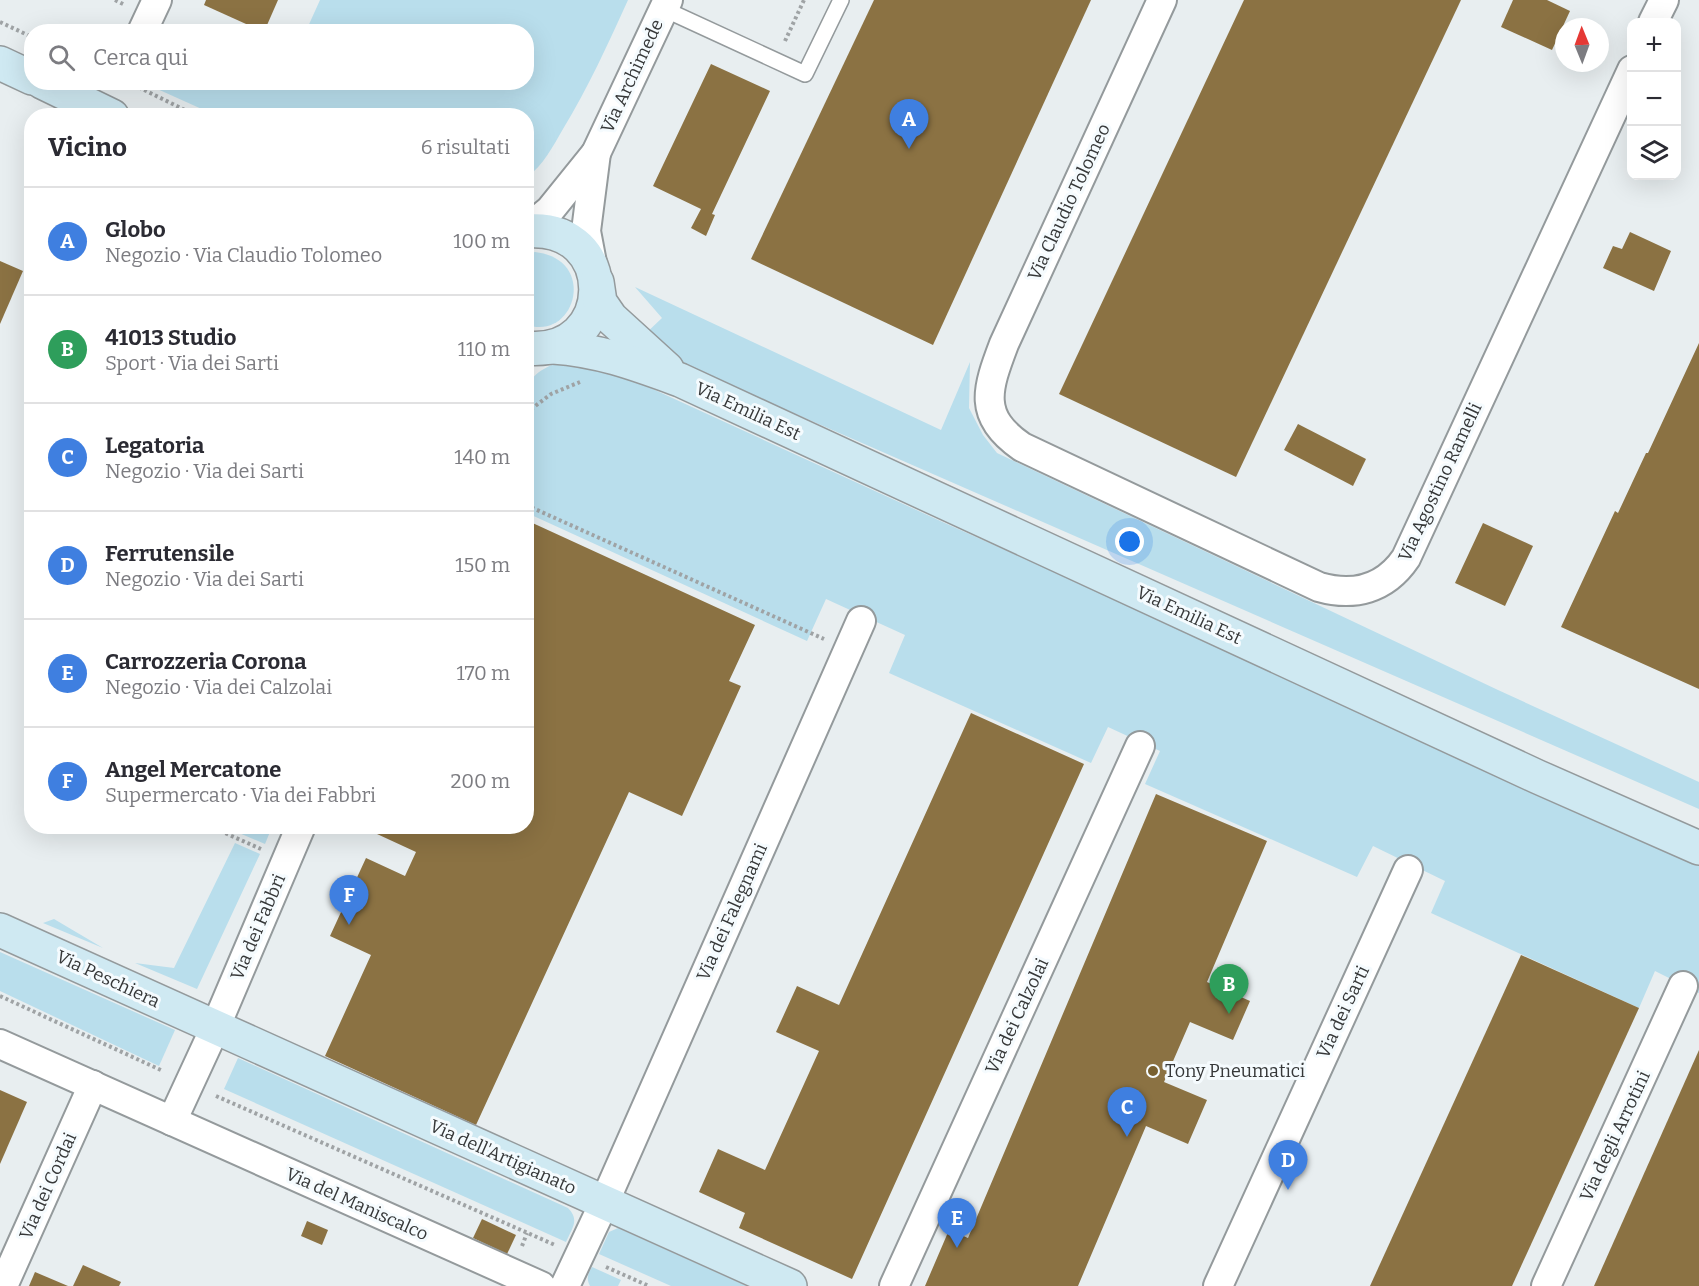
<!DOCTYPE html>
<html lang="it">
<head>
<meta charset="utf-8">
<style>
	:root { --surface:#fff; --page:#f2f2f3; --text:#2b2b33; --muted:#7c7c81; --line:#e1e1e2; --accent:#786030 }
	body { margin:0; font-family:Bitter,serif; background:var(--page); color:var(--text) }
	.controls { position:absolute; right:18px; top:18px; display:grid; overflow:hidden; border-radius:12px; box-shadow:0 6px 24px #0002 }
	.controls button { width:54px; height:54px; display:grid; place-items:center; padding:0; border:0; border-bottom:2px solid var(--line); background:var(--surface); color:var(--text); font:30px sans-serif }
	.compass { position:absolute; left:1555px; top:18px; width:54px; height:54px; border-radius:50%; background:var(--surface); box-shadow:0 6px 24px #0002; rotate:359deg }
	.you { position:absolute; left:1130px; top:542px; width:21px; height:21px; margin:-15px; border:4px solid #fff; border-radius:50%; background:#1a73e8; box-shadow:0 0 0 9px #1a73e833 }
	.badge { display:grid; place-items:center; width:39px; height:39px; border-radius:50%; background:var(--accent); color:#fff; font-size:20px; font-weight:700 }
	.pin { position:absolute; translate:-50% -50px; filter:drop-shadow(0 2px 3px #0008) }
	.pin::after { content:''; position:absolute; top:32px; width:21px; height:18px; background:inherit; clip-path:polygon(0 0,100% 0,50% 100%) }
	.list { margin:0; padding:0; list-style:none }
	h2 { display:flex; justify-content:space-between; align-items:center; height:78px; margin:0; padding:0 24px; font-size:26px }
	h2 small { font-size:20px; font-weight:400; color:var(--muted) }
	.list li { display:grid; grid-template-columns:39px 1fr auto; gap:18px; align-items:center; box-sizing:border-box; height:108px; padding:0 24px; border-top:2px solid var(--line) }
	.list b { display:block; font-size:22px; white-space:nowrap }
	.list p { margin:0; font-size:20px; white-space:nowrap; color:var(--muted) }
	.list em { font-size:20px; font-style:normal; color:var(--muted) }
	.icon { flex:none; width:33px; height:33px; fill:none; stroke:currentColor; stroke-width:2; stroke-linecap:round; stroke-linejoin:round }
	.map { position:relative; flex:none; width:1699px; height:1286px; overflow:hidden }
	.search { position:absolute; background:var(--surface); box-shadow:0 6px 24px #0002; left:24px; top:24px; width:510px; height:66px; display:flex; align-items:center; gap:15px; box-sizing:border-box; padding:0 21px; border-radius:24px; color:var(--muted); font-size:22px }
	.panel { position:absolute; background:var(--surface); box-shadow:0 6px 24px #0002; left:24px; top:108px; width:510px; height:726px; border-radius:24px }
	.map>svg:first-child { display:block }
	.green { fill:#b9deec }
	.building { fill:#8b7243 }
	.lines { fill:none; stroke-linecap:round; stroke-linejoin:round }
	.lane-casing { stroke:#949a9c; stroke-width:18 }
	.street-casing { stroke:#949a9c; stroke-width:32 }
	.secondary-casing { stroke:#949a9c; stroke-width:36 }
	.path { stroke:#9fa3a5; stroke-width:4; stroke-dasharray:3 3; stroke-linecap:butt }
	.lane { stroke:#fff; stroke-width:15 }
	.street { stroke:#fff; stroke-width:28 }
	.secondary { stroke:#cfe9f2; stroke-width:33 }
	.poi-dot { fill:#786030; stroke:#f5fbfe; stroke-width:2 }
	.labels { text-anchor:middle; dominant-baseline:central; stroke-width:6; stroke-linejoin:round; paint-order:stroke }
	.street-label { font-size:18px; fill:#363839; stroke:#f5fbfe }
	.poi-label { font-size:18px; fill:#363839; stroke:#f5fbfe; text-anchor:start }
</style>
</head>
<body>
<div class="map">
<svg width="1699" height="1286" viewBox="0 0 1699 1286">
	<rect width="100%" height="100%" fill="#e8eef0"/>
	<g class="green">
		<path d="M320,0H628C608,44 588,88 563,129C553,146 543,166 527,177L526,116L215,115L144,83L526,82V32L306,31Z"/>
		<path d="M535,252C598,259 576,341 527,325V254Z"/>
		<path d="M635,287L941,430L970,362L969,408L983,435L997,453L1498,690L1699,782V809L695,370L643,336L662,318Z"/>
		<path d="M567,360L604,369L644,385L947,524L1699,859V993L1655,971L1639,1008L1431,913L1445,881L1373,846L1357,877L1145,784L1160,751L1108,727L1091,763L889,673L905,635L826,599L807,641L527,513L526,388C535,370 550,365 567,360Z"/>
		<path d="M242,827V826L272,827L265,844L239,833Z"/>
		<path d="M235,843L260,854L197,989L135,963L174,968Z"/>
		<path d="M54,919L103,948L43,923Z"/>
		<path d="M0,952L175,1030L159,1066L0,991Z"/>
		<path d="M238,1058L568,1208C580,1220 572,1228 566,1242L224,1089Z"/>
		<path d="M618,1228L747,1286H671L599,1254L609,1232Z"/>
		<path d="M592,1267L621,1280L618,1286H590C586,1279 588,1273 592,1267Z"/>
	</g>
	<g class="building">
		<path d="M206,0H278L264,32L204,5Z"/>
		<path d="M874,0H1091L933,345L751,259Z"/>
		<path d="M1244,0H1461L1236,477L1059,394Z"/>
		<path d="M1513,0H1547L1570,11L1552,50L1501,27Z"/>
		<path d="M711,64L770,91L712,214L715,215L706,236L691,228L701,209L653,186Z"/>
		<path d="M1630,232L1671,251L1654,291L1603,268L1613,246L1622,249Z"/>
		<path d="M0,261L23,271L0,324Z"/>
		<path d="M1699,343V689L1561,627L1615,511L1618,513L1646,453H1648Z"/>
		<path d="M1298,424L1366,459L1353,486L1284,450Z"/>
		<path d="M526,520L755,625L729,681L741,686L682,816L629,792L476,1125L325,1056L371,955L330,936L366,858L405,876L416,852L377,834L380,826H526Z"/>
		<path d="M1483,523L1533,546L1505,606L1455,583Z"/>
		<path d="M971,713L1084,764L852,1279L739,1228L745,1213L699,1192L718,1149L765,1170L819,1051L776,1032L797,986L839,1005Z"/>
		<path d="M1156,794L1267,841L1207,982L1250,1001L1233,1040L1190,1022L1164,1082L1207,1100L1188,1144L1146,1126L1078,1286H925L949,1230L968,1238Z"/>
		<path d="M1521,955L1639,1008L1512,1286H1370Z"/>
		<path d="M1699,1050V1286H1594Z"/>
		<path d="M0,1090L27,1102L0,1164Z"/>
		<path d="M482,1219L516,1235L507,1254L473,1238Z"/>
		<path d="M307,1221L328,1230L322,1245L301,1236Z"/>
		<path d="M83,1265L121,1282L119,1286H73Z"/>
		<path d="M35,1272L68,1286H29Z"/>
	</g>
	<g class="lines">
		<g class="lane-casing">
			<path id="lane" d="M664,9L805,74L841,0"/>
		</g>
		<g class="street-casing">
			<g id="street">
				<path d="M1162,0L1004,344C987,389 977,416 1022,447L1319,587C1354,597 1385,589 1406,558L1632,70"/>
				<path d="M1653,22L1664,0"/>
				<path d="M142,32L157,0"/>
				<path d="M526,230L550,210L596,153L668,0"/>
				<path d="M593,268L586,231L596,153"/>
				<path d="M0,1044L541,1286"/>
				<path d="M172,1121L215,1028L301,826"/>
				<path d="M3,1286L93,1085"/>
				<path d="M565,1286L604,1203L861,621"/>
				<path d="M894,1286L1140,746"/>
				<path d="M1218,1286L1408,870"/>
				<path d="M1546,1286L1683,986"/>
			</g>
		</g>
		<g class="secondary-casing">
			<g id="secondary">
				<path d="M0,63L32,78"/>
				<path d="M42,82L112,116"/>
				<path d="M526,231C620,223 618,357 526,348"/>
				<path d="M597,282L600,302L611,318L667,369"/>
				<path d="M553,347C599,350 636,364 680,380L1538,777L1699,848"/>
				<path d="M0,930L790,1286"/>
			</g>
		</g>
		<g class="path">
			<path d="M115,0L125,5"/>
			<path d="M0,22L32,37"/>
			<path d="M785,41L804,0"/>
			<path d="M128,82L197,116"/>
			<path d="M526,413L551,394L580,382"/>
			<path d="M526,505L824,639"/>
			<path d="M209,826L261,849"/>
			<path d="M0,996L163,1071"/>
			<path d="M216,1096L555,1245"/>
			<path d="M522,1246L527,1233"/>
			<path d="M606,1267L649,1286"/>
		</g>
		<use href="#lane" class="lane"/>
		<use href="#street" class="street"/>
		<use href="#secondary" class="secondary"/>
	</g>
	<circle class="poi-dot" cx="1153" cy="1071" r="6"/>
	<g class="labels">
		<g class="street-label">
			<text transform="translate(632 76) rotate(-65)">Via Archimede</text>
			<text transform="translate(1069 202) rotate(-65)">Via Claudio Tolomeo</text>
			<text transform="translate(748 411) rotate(25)">Via Emilia Est</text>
			<text transform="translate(1440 482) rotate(-65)">Via Agostino Ramelli</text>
			<text transform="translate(1189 615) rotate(25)">Via Emilia Est</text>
			<text transform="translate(732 912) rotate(-66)">Via dei Falegnami</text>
			<text transform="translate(258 927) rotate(-67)">Via dei Fabbri</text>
			<text transform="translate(108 979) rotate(25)">Via Peschiera</text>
			<text transform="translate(1343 1012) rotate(-65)">Via dei Sarti</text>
			<text transform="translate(1017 1016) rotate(-65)">Via dei Calzolai</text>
			<text transform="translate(1615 1136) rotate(-65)">Via degli Arrotini</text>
			<text transform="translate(503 1157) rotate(24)">Via dell'Artigianato</text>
			<text transform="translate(48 1186) rotate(-66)">Via dei Cordai</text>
			<text transform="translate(357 1204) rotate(24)">Via del Maniscalco</text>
		</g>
		<g class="poi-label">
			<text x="1165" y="1071">Tony Pneumatici</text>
		</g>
	</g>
</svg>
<div class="controls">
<button>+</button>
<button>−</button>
<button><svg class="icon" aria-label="layers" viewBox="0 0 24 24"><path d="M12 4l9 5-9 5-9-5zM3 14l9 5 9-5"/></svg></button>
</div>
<svg class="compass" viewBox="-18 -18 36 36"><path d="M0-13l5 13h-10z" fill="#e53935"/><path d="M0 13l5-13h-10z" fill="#7c7c81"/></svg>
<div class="you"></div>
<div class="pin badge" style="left:909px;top:149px;background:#3f7fe0">A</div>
<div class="pin badge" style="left:1229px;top:1014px;background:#2e9e5b">B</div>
<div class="pin badge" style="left:1127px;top:1137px;background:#3f7fe0">C</div>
<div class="pin badge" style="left:1288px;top:1190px;background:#3f7fe0">D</div>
<div class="pin badge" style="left:957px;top:1248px;background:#3f7fe0">E</div>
<div class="pin badge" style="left:349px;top:925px;background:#3f7fe0">F</div>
<div class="search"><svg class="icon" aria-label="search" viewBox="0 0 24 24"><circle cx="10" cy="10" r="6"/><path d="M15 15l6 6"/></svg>Cerca qui</div>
<section class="panel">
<h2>Vicino<small>6 risultati</small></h2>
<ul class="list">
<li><span class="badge" style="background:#3f7fe0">A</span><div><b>Globo</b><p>Negozio · Via Claudio Tolomeo</p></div><em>100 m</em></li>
<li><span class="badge" style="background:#2e9e5b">B</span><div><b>41013 Studio</b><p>Sport · Via dei Sarti</p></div><em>110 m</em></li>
<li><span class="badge" style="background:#3f7fe0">C</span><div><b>Legatoria</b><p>Negozio · Via dei Sarti</p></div><em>140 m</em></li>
<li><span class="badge" style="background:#3f7fe0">D</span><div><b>Ferrutensile</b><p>Negozio · Via dei Sarti</p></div><em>150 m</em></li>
<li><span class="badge" style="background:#3f7fe0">E</span><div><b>Carrozzeria Corona</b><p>Negozio · Via dei Calzolai</p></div><em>170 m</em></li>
<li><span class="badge" style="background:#3f7fe0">F</span><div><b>Angel Mercatone</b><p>Supermercato · Via dei Fabbri</p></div><em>200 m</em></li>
</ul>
</section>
</div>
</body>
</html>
